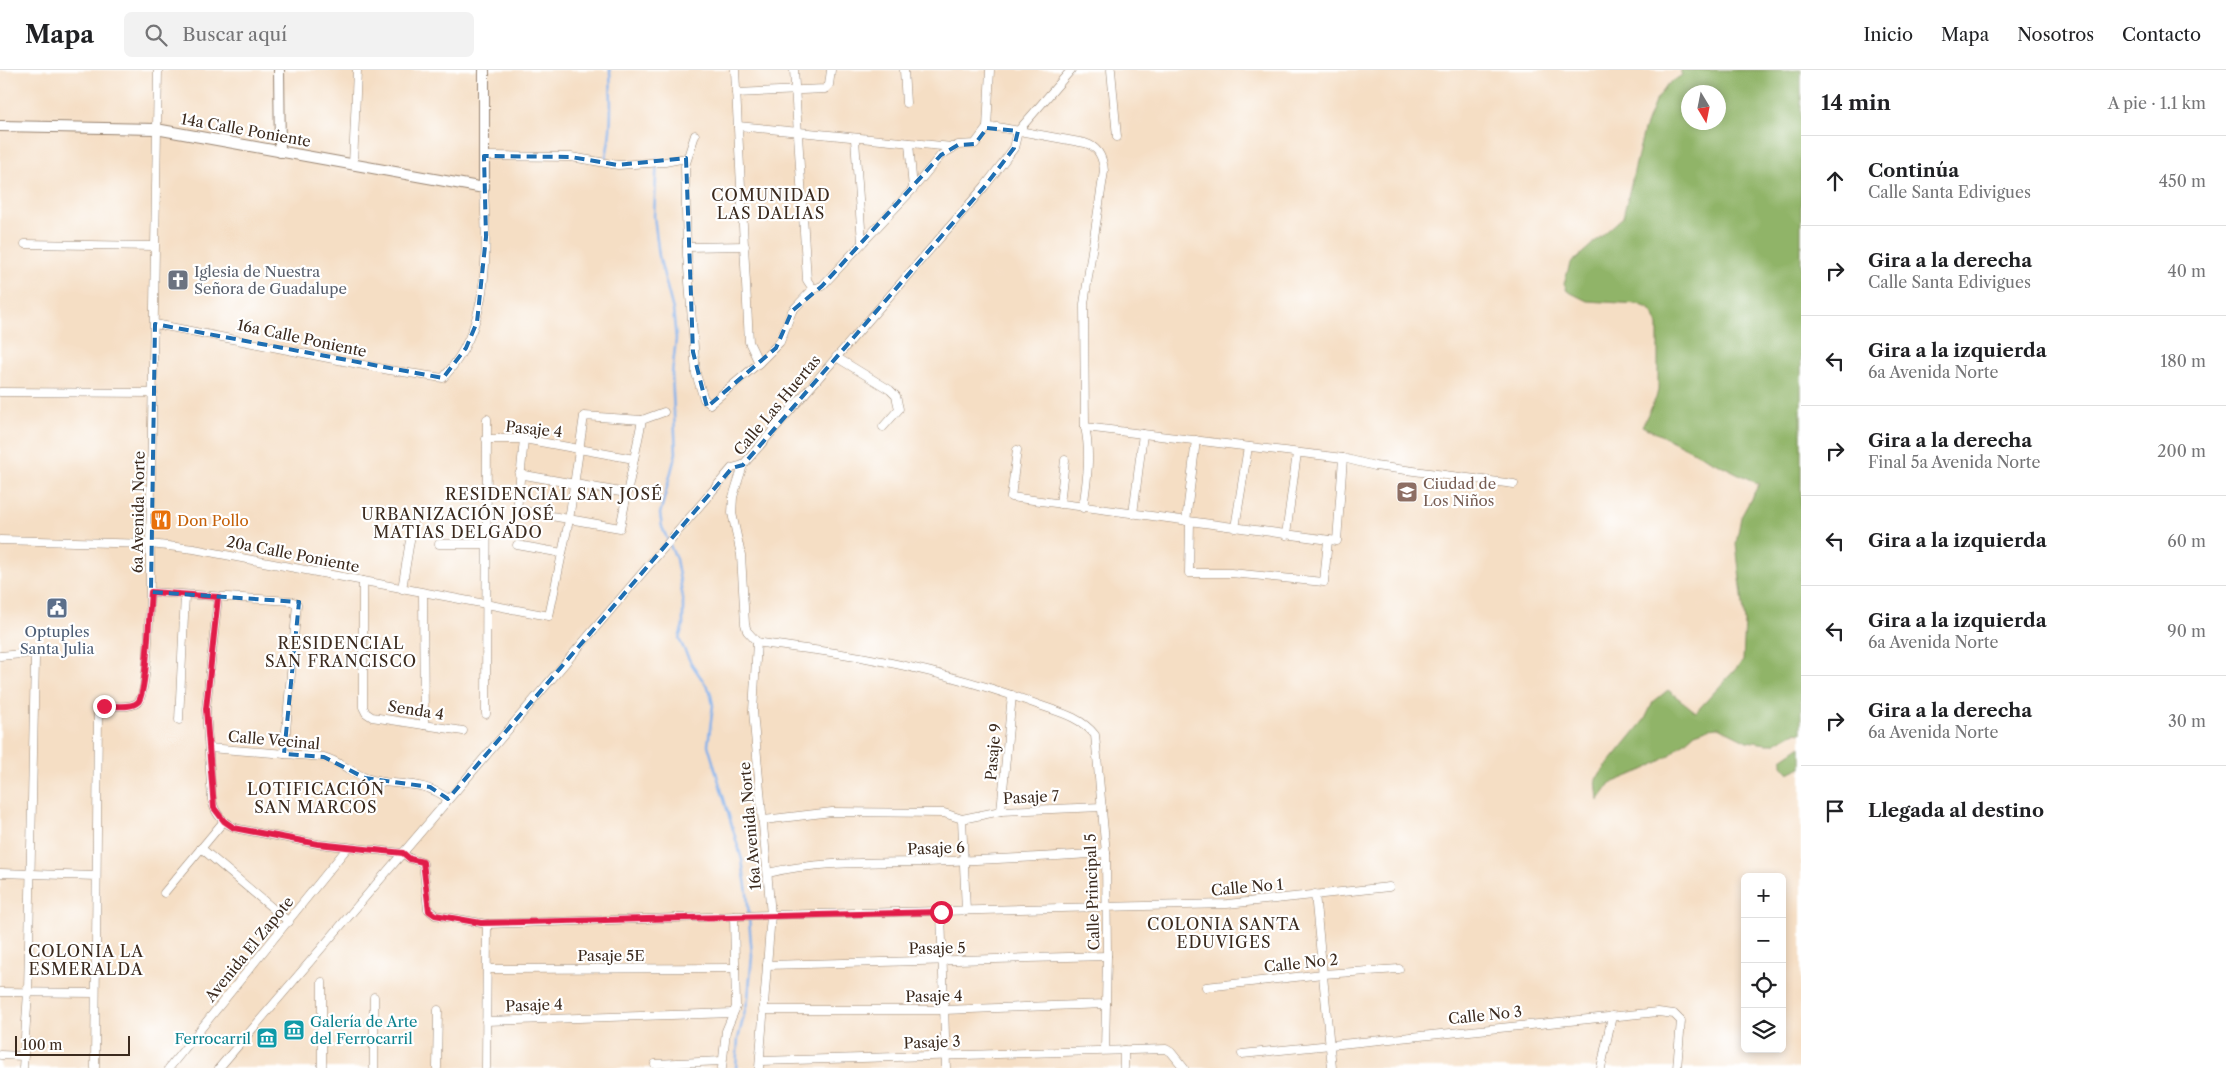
<!DOCTYPE html>
<html lang="es">
<head>
<meta charset="utf-8">
<style>
	:root { --surface:#fff; --page:#f2f2f2; --text:#202124; --muted:#757577; --line:#e0e0e0 }
	body { margin:0; font-family:"Libre Caslon Text",serif; background:var(--page); color:var(--text) }
	.controls { position:absolute; right:15px; bottom:15px; display:grid; overflow:hidden; border-radius:8px; box-shadow:0 2px 8px #0003 }
	.controls button { width:45px; height:45px; display:grid; place-items:center; padding:0; border:0; border-bottom:1px solid var(--line); background:var(--surface); color:var(--text); font:25px sans-serif }
	.compass { position:absolute; left:1681px; top:15px; width:45px; height:45px; border-radius:50%; background:var(--surface); box-shadow:0 2px 8px #0003; rotate:170deg }
	.scale { position:absolute; left:15px; bottom:12px; width:115px; box-sizing:border-box; padding-left:5px; border:2px solid #3b2a1e; border-top:0; font-size:14px; line-height:18px; white-space:nowrap; color:#3b2a1e; -webkit-text-stroke:4px #fff; paint-order:stroke }
	.stop { position:absolute; width:15px; height:15px; margin:-11px; border:4px solid #e11d48; border-radius:50%; background:#fff }
	.stop.end { background:#e11d48; border-color:#fff; box-shadow:0 1px 5px #0008 }
	.list { margin:0; padding:0; list-style:none }
	h2 { display:flex; justify-content:space-between; align-items:center; height:65px; margin:0; padding:0 20px; font-size:21px }
	h2 small { font-size:16px; font-weight:400; color:var(--muted) }
	.list li { display:grid; grid-template-columns:32px 1fr auto; gap:15px; align-items:center; box-sizing:border-box; height:90px; padding:0 20px; border-top:1px solid var(--line) }
	.list b { display:block; font-size:19px; white-space:nowrap }
	.list p { margin:0; font-size:16px; white-space:nowrap; color:var(--muted) }
	.list em { font-size:16px; font-style:normal; color:var(--muted) }
	.icon { flex:none; width:28px; height:28px; fill:none; stroke:currentColor; stroke-width:2; stroke-linecap:round; stroke-linejoin:round }
	.map { position:relative; flex:none; width:1801px; height:998px; overflow:hidden }
	header { display:flex; align-items:center; gap:30px; box-sizing:border-box; height:70px; padding:0 25px; background:var(--surface); border-bottom:1px solid var(--line) }
	header strong { font-size:24px }
	nav { display:flex; gap:28px; margin-inline-start:auto; font-size:18px }
	.search { width:350px; height:45px; background:var(--page); display:flex; align-items:center; gap:12px; box-sizing:border-box; padding:0 18px; border-radius:8px; color:var(--muted); font-size:19px }
	main { display:flex }
	aside { flex:1; background:var(--surface) }
	.map>svg:first-child { display:block }
	.forest { fill:#90b468; stroke:#666f43; fill-rule:evenodd }
	.lines { fill:none; stroke-linecap:round; stroke-linejoin:round }
	.stream { stroke:#81b0eb; stroke-width:2.5 }
	.minor-casing { stroke:#988471; stroke-width:9 }
	.tertiary-casing { stroke:#988471; stroke-width:12 }
	.minor { stroke:#fff; stroke-width:8 }
	.tertiary { stroke:#fff; stroke-width:10 }
	.route { stroke:#e11d48; stroke-width:6 }
	.marked { fill:none; stroke:#1f6fb2; stroke-width:4; stroke-dasharray:10 6; stroke-linejoin:round }
	.labels { text-anchor:middle; dominant-baseline:central; stroke-width:4.5; stroke-linejoin:round; paint-order:stroke }
	.street-label { font-size:15px; fill:#3b2a1e; stroke:#fff }
	.worship-label { font-size:15px; fill:#5b616d; stroke:#fff; text-anchor:start }
	.education-label { font-size:15px; fill:#785e54; stroke:#fff; text-anchor:start }
	.food-label { font-size:15px; fill:#c56008; stroke:#fff; text-anchor:start }
	.service-label { font-size:15px; fill:#4e5e75; stroke:#fff }
	.culture-label { font-size:15px; fill:#0d838f; stroke:#fff; text-anchor:start }
	.neighbourhood-label { font-size:16px; letter-spacing:1px; fill:#3b2a1e; stroke:#fff }
</style>
</head>
<body>
<header>
<strong>Mapa</strong>
<div class="search"><svg class="icon" aria-label="search" viewBox="0 0 24 24"><circle cx="10" cy="10" r="6"/><path d="M15 15l6 6"/></svg>Buscar aquí</div>
<nav><a>Inicio</a><a>Mapa</a><a>Nosotros</a><a>Contacto</a></nav>
</header>
<main>
<div class="map">
<svg width="1801" height="998" viewBox="0 0 1801 998">
	<rect width="100%" height="100%" fill="#fff"/>
	<filter id="ink" filterUnits="userSpaceOnUse"><feTurbulence type="fractalNoise" baseFrequency=".02" numOctaves="2"/><feDisplacementMap in="SourceGraphic" scale="10" xChannelSelector="R" yChannelSelector="G"/><feConvolveMatrix kernelMatrix="1 2 1 2 8 2 1 2 1" color-interpolation-filters="sRGB"/></filter>
	<filter id="wash" filterUnits="userSpaceOnUse"><feTurbulence type="fractalNoise" baseFrequency=".0096" numOctaves="4" result="noise"/><feDisplacementMap in="SourceGraphic" scale="20" xChannelSelector="R" yChannelSelector="G"/><feGaussianBlur stdDeviation="1.12" result="paint"/><feColorMatrix in="noise" values="0 0 0 0 0 0 0 0 0 0 0 0 0 0 0 0 0 1.4 0 .05"/><feComposite in="paint" operator="in"/></filter>
	<g filter="url(#wash)">
		<rect width="100%" height="100%" fill="#f5dec4"/>
		<g class="forest">
			<path d="M1680,0H1801V663L1795,662L1773,674H1767L1747,671L1719,657L1709,658L1695,663L1669,686L1646,699L1611,713L1598,731L1596,709L1645,649L1653,632L1668,620L1696,642L1743,591L1745,552L1736,474L1741,447L1759,414L1642,356L1656,328L1658,320V255L1653,244L1648,238L1638,234L1587,231L1567,221L1564,214L1570,194L1623,147L1644,60L1654,34L1666,16L1682,5ZM1688,22H1718V52H1688Z"/>
			<path d="M1801,676V697L1789,703L1782,695V689Z"/>
		</g>
		<g class="lines">
			<g class="stream">
				<path d="M657,88L654,146L659,186L673,240L676,269L672,304L676,383L660,444L662,457L676,489L683,528V555L679,569L691,593L710,621L713,635L708,675L742,790L747,823L752,886L748,929L738,969L736,998"/>
				<path d="M605,90C613,60 611,31 610,0"/>
			</g>
		</g>
	</g>
	<g filter="url(#ink)">
		<g class="lines">
			<g class="minor-casing">
				<g id="minor">
					<path d="M794,0L807,210L813,219L822,216L913,119L941,85L958,75L975,74L987,58"/>
					<path d="M904,0L906,33"/>
					<path d="M990,0L987,58L997,57L1085,73C1099,77 1103,88 1104,101L1084,234L1085,357C1091,385 1087,410 1083,438"/>
					<path d="M1071,0L1018,61L1014,78L985,116L743,395L733,427L732,443L741,485L745,554L747,561L757,572C793,578 830,581 866,588C925,599 983,614 1039,635C1059,642 1081,647 1095,665L1106,783L1107,886L1105,980"/>
					<path d="M1111,0L1117,67"/>
					<path d="M736,23L825,19L829,15L831,0"/>
					<path d="M738,56L952,77"/>
					<path d="M695,65L685,96L687,185L696,304L704,329L710,334L759,293L749,272L735,0"/>
					<path d="M855,69L862,173"/>
					<path d="M909,73L913,119"/>
					<path d="M484,86L571,87L618,95L665,92L686,88"/>
					<path d="M353,95L357,0"/>
					<path d="M25,174L154,176"/>
					<path d="M687,177L745,176"/>
					<path d="M155,254L389,300L443,308C491,257 487,184 484,118"/>
					<path d="M836,287L890,320L896,326L899,339L883,357"/>
					<path d="M759,293L780,272L792,241L813,219"/>
					<path d="M0,322L153,323"/>
					<path d="M1085,357L1343,388L1375,396L1514,414"/>
					<path d="M486,369H524L634,389"/>
					<path d="M524,369L517,440L620,458L642,350"/>
					<path d="M1017,380L1011,427L1337,471L1343,388"/>
					<path d="M519,404L626,423"/>
					<path d="M1060,434L1065,390"/>
					<path d="M1133,444L1143,364"/>
					<path d="M1186,451L1196,370"/>
					<path d="M1190,452L1189,503H1231L1324,512L1328,470"/>
					<path d="M1235,458L1248,377"/>
					<path d="M1286,465L1297,383"/>
					<path d="M0,470L150,474L194,479L549,546L569,450L584,346L642,350L664,342"/>
					<path d="M439,474H486"/>
					<path d="M517,475L562,483"/>
					<path d="M363,511V637L366,643L372,647L463,661"/>
					<path d="M402,519L413,452"/>
					<path d="M151,522L291,531L297,534L284,684"/>
					<path d="M423,523L424,655"/>
					<path d="M218,527L206,639L212,730C215,745 225,755 239,759L318,774L403,783L409,788L423,793L428,839L435,845L487,854L771,845L1227,834L1389,817"/>
					<path d="M757,572L753,641L771,845L759,998"/>
					<path d="M0,586L32,583L35,588L28,922L23,998"/>
					<path d="M486,644L487,349"/>
					<path d="M179,650L185,525"/>
					<path d="M209,678L324,687C339,691 351,702 366,708C395,718 421,708 448,729"/>
					<path d="M1001,741L1012,625"/>
					<path d="M962,749L966,841"/>
					<path d="M764,750L832,742L944,743L962,749L1001,741L1102,737"/>
					<path d="M201,778L289,852"/>
					<path d="M0,803L96,806"/>
					<path d="M768,803C819,791 874,793 927,792C986,790 1046,787 1106,783"/>
					<path d="M164,823L224,751"/>
					<path d="M1315,824L1332,998"/>
					<path d="M941,842L946,998"/>
					<path d="M767,895L1107,886"/>
					<path d="M487,899L735,898"/>
					<path d="M322,912V998"/>
					<path d="M1206,917L1323,904L1399,899"/>
					<path d="M0,922L94,923"/>
					<path d="M763,940H944L1106,934"/>
					<path d="M486,951L733,943"/>
					<path d="M1242,984L1658,942L1674,944L1681,951L1677,998"/>
					<path d="M0,985L24,986"/>
					<path d="M760,991L1166,979L1171,982L1184,998"/>
					<path d="M655,994L722,991"/>
					<path d="M95,998L98,642L104,636C113,635 131,639 138,632C151,620 150,497 150,474L158,0"/>
					<path d="M169,998L348,777"/>
					<path d="M219,998L732,398L743,395"/>
					<path d="M374,998V927"/>
					<path d="M437,998L438,940"/>
					<path d="M486,998L487,854"/>
					<path d="M722,998L726,961L736,937L734,846"/>
					<path d="M1124,998V980"/>
					<path d="M1601,998L1612,946"/>
				</g>
			</g>
			<g class="tertiary-casing">
				<g id="tertiary">
					<path d="M279,0L280,82"/>
					<path d="M0,56L156,59L484,118V0"/>
				</g>
			</g>
			<use href="#minor" class="minor"/>
			<use href="#tertiary" class="tertiary"/>
		</g>
	</g>
	<g class="lines" filter="url(#ink)">
		<path class="route" d="M104,636C113,635 131,639 138,632C147,624 149,539 151,522L218,527L206,639L214,738L224,751L234,758L318,774L403,783L410,789L423,792L429,841L435,845L481,853L941,842"/>
	</g>
	<path class="marked" d="M987,58L1018,61L1014,78L985,116L743,395L732,398L448,729L430,717L365,708L324,687L284,684L299,532L151,522L155,254L443,308L466,278L477,252L486,167L484,86L571,87L618,95L686,88L693,282L707,337L776,278L792,241L822,216L941,85L958,75L975,74Z"/>
	<defs>
		<g id="church-square" transform="scale(1.125)"><rect x="-9" y="-9" width="18" height="18" rx="4" fill="#6b7280" stroke="#fff"/><path d="M-1.2-6h2.4v3.5h3.3v2.4h-3.3V6h-2.4V-.1h-3.3v-2.4h3.3Z" fill="#fff"/></g>
		<g id="school-square" transform="scale(1.125)"><rect x="-9" y="-9" width="18" height="18" rx="4" fill="#8d6e63" stroke="#fff"/><path d="M0-5L7-2L0 1L-7-2ZM-4 1L0 2.5L4 1V4Q0 6-4 4Z" fill="#fff"/></g>
		<g id="restaurant-square" transform="scale(1.125)"><rect x="-9" y="-9" width="18" height="18" rx="4" fill="#e8710a" stroke="#fff"/><path d="M-5-6h1v4h1v-4h1v4h1v-4h1v5L-1.5 .5V6h-2V.5L-5-1ZM5-6V6H3V1.5H1.5Q1.5-4 5-6Z" fill="#fff"/></g>
		<g id="civic-square" transform="scale(1.125)"><rect x="-9" y="-9" width="18" height="18" rx="4" fill="#5c6f8a" stroke="#fff"/><path d="M-.6-6.5H3V-4.5H.6V-3L4-1V1h2V6H-6V1h2V-1L-.6-3ZM-1.2 2.5V6h2.4V2.5Z" fill="#fff"/></g>
		<g id="museum-square" transform="scale(1.125)"><rect x="-9" y="-9" width="18" height="18" rx="4" fill="#0f9aa8" stroke="#fff"/><path d="M0-6L6-3V-2H-6V-3ZM-5-1h2V3h-2ZM-1-1h2V3h-2ZM3-1h2V3H3ZM-6 4H6V6H-6Z" fill="#fff"/></g>
	</defs>
	<g fill-rule="evenodd">
		<use href="#church-square" x="178" y="210"/>
		<use href="#school-square" x="1407" y="422"/>
		<use href="#restaurant-square" x="161" y="450"/>
		<use href="#civic-square" x="57" y="538"/>
		<use href="#museum-square" x="294" y="960"/>
		<use href="#museum-square" x="267" y="968"/>
	</g>
	<g class="labels">
		<g class="street-label">
			<text transform="translate(246 60) rotate(10)">14a Calle Poniente</text>
			<text transform="translate(302 268) rotate(12)">16a Calle Poniente</text>
			<text transform="translate(777 335) rotate(-50)">Calle Las Huertas</text>
			<text transform="translate(534 359) rotate(6)">Pasaje 4</text>
			<text transform="translate(138 442) rotate(-89)">6a Avenida Norte</text>
			<text transform="translate(293 484) rotate(11)">20a Calle Poniente</text>
			<text transform="translate(416 640) rotate(9)">Senda 4</text>
			<text transform="translate(274 670) rotate(5)">Calle Vecinal</text>
			<text transform="translate(993 682) rotate(-85)">Pasaje 9</text>
			<text transform="translate(1031 727) rotate(-3)">Pasaje 7</text>
			<text transform="translate(750 756) rotate(-95)">16a Avenida Norte</text>
			<text transform="translate(936 778) rotate(-2)">Pasaje 6</text>
			<text transform="translate(1247 817) rotate(-5)">Calle No 1</text>
			<text transform="translate(1092 822) rotate(-92)">Calle Principal 5</text>
			<text transform="translate(937 878) rotate(-1)">Pasaje 5</text>
			<text transform="translate(249 879) rotate(-51)">Avenida El Zapote</text>
			<text x="611" y="885">Pasaje 5E</text>
			<text transform="translate(1301 893) rotate(-6)">Calle No 2</text>
			<text transform="translate(934 926) rotate(-1)">Pasaje 4</text>
			<text transform="translate(534 935) rotate(-2)">Pasaje 4</text>
			<text transform="translate(1485 945) rotate(-6)">Calle No 3</text>
			<text transform="translate(932 972) rotate(-2)">Pasaje 3</text>
		</g>
		<g class="worship-label">
			<text x="194" y="201">Iglesia de Nuestra<tspan x="194" dy="17">Señora de Guadalupe</tspan></text>
		</g>
		<g class="education-label">
			<text x="1423" y="413">Ciudad de<tspan x="1423" dy="17">Los Niños</tspan></text>
		</g>
		<g class="food-label">
			<text x="177" y="450">Don Pollo</text>
		</g>
		<g class="service-label">
			<text x="57" y="561">Optuples<tspan x="57" dy="17">Santa Julia</tspan></text>
		</g>
		<g class="culture-label">
			<text x="310" y="951">Galería de Arte<tspan x="310" dy="17">del Ferrocarril</tspan></text>
			<text x="251" y="968" text-anchor="end">Ferrocarril</text>
		</g>
		<g class="neighbourhood-label">
			<text x="771" y="125">COMUNIDAD<tspan x="771" dy="18">LAS DALIAS</tspan></text>
			<text x="554" y="424">RESIDENCIAL SAN JOSÉ</text>
			<text x="458" y="444">URBANIZACIÓN JOSÉ<tspan x="458" dy="18">MATIAS DELGADO</tspan></text>
			<text x="341" y="573">RESIDENCIAL<tspan x="341" dy="18">SAN FRANCISCO</tspan></text>
			<text x="316" y="719">LOTIFICACIÓN<tspan x="316" dy="18">SAN MARCOS</tspan></text>
			<text x="1224" y="854">COLONIA SANTA<tspan x="1224" dy="18">EDUVIGES</tspan></text>
			<text x="86" y="881">COLONIA LA<tspan x="86" dy="18">ESMERALDA</tspan></text>
		</g>
	</g>
</svg>
<div class="controls">
<button>+</button>
<button>−</button>
<button><svg class="icon" aria-label="locate" viewBox="0 0 24 24"><circle cx="12" cy="12" r="6"/><path d="M12 2v4M12 18v4M2 12h4M18 12h4"/></svg></button>
<button><svg class="icon" aria-label="layers" viewBox="0 0 24 24"><path d="M12 4l9 5-9 5-9-5zM3 14l9 5 9-5"/></svg></button>
</div>
<svg class="compass" viewBox="-18 -18 36 36"><path d="M0-13l5 13h-10z" fill="#e53935"/><path d="M0 13l5-13h-10z" fill="#757577"/></svg>
<div class="scale">100 m</div>
<div class="stop" style="left:941px;top:842px"></div>
<div class="stop end" style="left:104px;top:636px"></div>
</div>
<aside>
<h2>14 min<small>A pie · 1.1 km</small></h2>
<ul class="list">
<li><svg class="icon" aria-label="ahead" viewBox="0 0 24 24"><path d="M12 20V5M6 11l6-6 6 6"/></svg><div><b>Continúa</b><p>Calle Santa Edivigues</p></div><em>450 m</em></li>
<li><svg class="icon" aria-label="right" viewBox="0 0 24 24"><path d="M7 20v-9h11M14 6l5 5-5 5"/></svg><div><b>Gira a la derecha</b><p>Calle Santa Edivigues</p></div><em>40 m</em></li>
<li><svg class="icon" aria-label="left" viewBox="0 0 24 24"><path d="M17 20v-9H6M10 6l-5 5 5 5"/></svg><div><b>Gira a la izquierda</b><p>6a Avenida Norte</p></div><em>180 m</em></li>
<li><svg class="icon" aria-label="right" viewBox="0 0 24 24"><path d="M7 20v-9h11M14 6l5 5-5 5"/></svg><div><b>Gira a la derecha</b><p>Final 5a Avenida Norte</p></div><em>200 m</em></li>
<li><svg class="icon" aria-label="left" viewBox="0 0 24 24"><path d="M17 20v-9H6M10 6l-5 5 5 5"/></svg><div><b>Gira a la izquierda</b></div><em>60 m</em></li>
<li><svg class="icon" aria-label="left" viewBox="0 0 24 24"><path d="M17 20v-9H6M10 6l-5 5 5 5"/></svg><div><b>Gira a la izquierda</b><p>6a Avenida Norte</p></div><em>90 m</em></li>
<li><svg class="icon" aria-label="right" viewBox="0 0 24 24"><path d="M7 20v-9h11M14 6l5 5-5 5"/></svg><div><b>Gira a la derecha</b><p>6a Avenida Norte</p></div><em>30 m</em></li>
<li><svg class="icon" aria-label="arrive" viewBox="0 0 24 24"><path d="M6 21V4h12l-3 4 3 4H6"/></svg><div><b>Llegada al destino</b></div></li>
</ul>
</aside>
</main>
</body>
</html>
